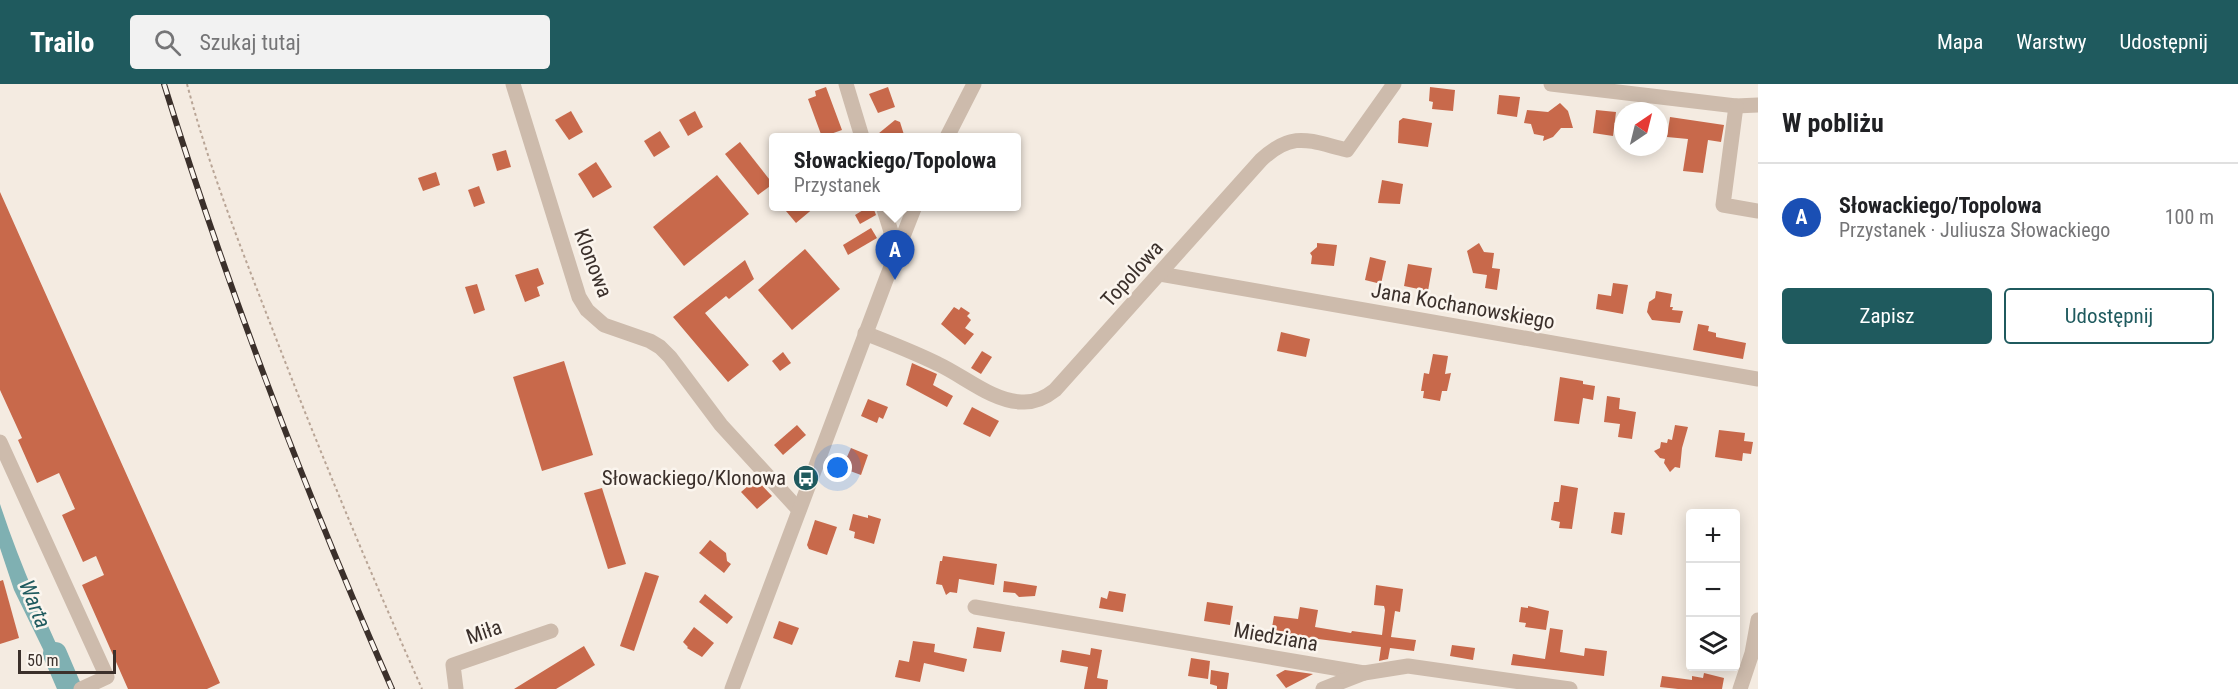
<!DOCTYPE html>
<html lang="pl">
<head>
<meta charset="utf-8">
<style>
	:root { --surface:#fff; --page:#f2f2f2; --text:#202124; --muted:#757577; --line:#e0e0e0; --accent:#1f5a5e }
	body { margin:0; font-family:"Roboto Condensed",sans-serif; background:var(--page); color:var(--text) }
	.controls { position:absolute; right:18px; bottom:18px; display:grid; overflow:hidden; border-radius:6px; box-shadow:0 3px 15px #0003 }
	.controls button { width:54px; height:54px; display:grid; place-items:center; padding:0; border:0; border-bottom:2px solid var(--line); background:var(--surface); color:var(--text); font:30px sans-serif }
	.compass { position:absolute; left:1614px; top:18px; width:54px; height:54px; border-radius:50%; background:var(--surface); box-shadow:0 3px 15px #0003; rotate:35deg }
	.scale { position:absolute; left:18px; bottom:15px; width:98px; box-sizing:border-box; padding-left:6px; border:3px solid #3b302b; border-top:0; font-size:16px; line-height:21px; white-space:nowrap; color:#3b302b; -webkit-text-stroke:4px #fbf5ee; paint-order:stroke }
	.you { position:absolute; left:838px; top:384px; width:21px; height:21px; margin:-15px; border:4px solid #fff; border-radius:50%; background:#1a73e8; box-shadow:0 0 0 9px #1a73e833 }
	.badge { display:grid; place-items:center; width:39px; height:39px; border-radius:50%; background:var(--accent); color:#fff; font-size:20px; font-weight:700 }
	.pin { position:absolute; translate:-50% -50px; filter:drop-shadow(0 2px 3px #0008) }
	.pin::after { content:''; position:absolute; top:32px; width:21px; height:18px; background:inherit; clip-path:polygon(0 0,100% 0,50% 100%) }
	.popup { position:absolute; left:769px; top:49px; width:252px; height:78px; box-sizing:border-box; display:grid; place-content:center; border-radius:6px; background:var(--surface); filter:drop-shadow(0 2px 4px #0005); font-size:20px; white-space:nowrap; color:var(--muted) }
	.popup b { font-size:22px; color:var(--text) }
	.popup::after { content:''; position:absolute; left:50%; top:100%; margin-left:-12px; border:12px solid transparent; border-top-color:var(--surface) }
	.list { margin:0; padding:0; list-style:none }
	h2 { display:flex; justify-content:space-between; align-items:center; height:78px; margin:0; padding:0 24px; font-size:26px }
	h2 small { font-size:20px; font-weight:400; color:var(--muted) }
	.list li { display:grid; grid-template-columns:39px 1fr auto; gap:18px; align-items:center; box-sizing:border-box; height:108px; padding:0 24px; border-top:2px solid var(--line) }
	.list b { display:block; font-size:22px; white-space:nowrap }
	.list p { margin:0; font-size:20px; white-space:nowrap; color:var(--muted) }
	.list em { font-size:20px; font-style:normal; color:var(--muted) }
	.actions { display:flex; gap:12px; padding:18px 24px }
	.actions a { flex:1; padding:14px 0; border:2px solid var(--accent); border-radius:6px; text-align:center; font-size:21px; color:var(--accent) }
	.actions .main { background:var(--accent); color:#fff }
	.icon { flex:none; width:33px; height:33px; fill:none; stroke:currentColor; stroke-width:2; stroke-linecap:round; stroke-linejoin:round }
	.map { position:relative; flex:none; width:1758px; height:605px; overflow:hidden }
	header { display:flex; align-items:center; gap:36px; box-sizing:border-box; height:84px; padding:0 30px; background:var(--accent); color:#fff }
	header strong { font-size:28px }
	nav { display:flex; gap:33px; margin-inline-start:auto; font-size:21px }
	.search { width:420px; height:54px; background:var(--page); display:flex; align-items:center; gap:15px; box-sizing:border-box; padding:0 21px; border-radius:6px; color:var(--muted); font-size:22px }
	main { display:flex }
	aside { flex:1; background:var(--surface) }
	.map>svg:first-child { display:block }
	.water { fill:#7fb0b2 }
	.lines { fill:none; stroke-linecap:round; stroke-linejoin:round }
	.river { stroke:#7fb0b2; stroke-width:24 }
	.building { fill:#c8694b }
	.path { stroke:#b9a596; stroke-width:2; stroke-dasharray:3 3; stroke-linecap:butt }
	.minor { stroke:#cdbbac; stroke-width:15 }
	.rail-casing { stroke:#3b302b; stroke-width:6 }
	.rail { stroke:#fbf5ee; stroke-width:4; stroke-dasharray:11; stroke-linecap:butt }
	.labels { text-anchor:middle; dominant-baseline:central; stroke-width:5; stroke-linejoin:round; paint-order:stroke }
	.street-label { font-size:21px; fill:#3b302b; stroke:#fbf5ee }
	.poi-label { font-size:21px; fill:#3b302b; stroke:#fbf5ee; text-anchor:end }
	.water-label { font-size:22px; font-style:italic; fill:#1f5a5e; stroke:#fbf5ee }
</style>
</head>
<body>
<header>
<strong>Trailo</strong>
<div class="search"><svg class="icon" aria-label="search" viewBox="0 0 24 24"><circle cx="10" cy="10" r="6"/><path d="M15 15l6 6"/></svg>Szukaj tutaj</div>
<nav><a>Mapa</a><a>Warstwy</a><a>Udostępnij</a></nav>
</header>
<main>
<div class="map">
<svg width="1758" height="605" viewBox="0 0 1758 605">
	<rect width="100%" height="100%" fill="#f4ebe1"/>
	<path class="water" d="M0,420C20,481 46,539 74,598L62,604L14,506L0,464Z"/>
	<g class="lines">
		<path class="river" d="M55,570L70,605"/>
	</g>
	<g class="building">
		<path d="M826,3L842,46L822,53L808,15L816,12L815,7Z"/>
		<path d="M888,3L895,23L878,29L869,10Z"/>
		<path d="M1430,3L1455,6L1453,27L1432,25L1433,18L1429,17Z"/>
		<path d="M1499,11L1520,13L1517,33L1497,30Z"/>
		<path d="M1560,19L1568,27L1573,44H1561L1553,53L1543,57L1544,52L1534,50L1531,40L1524,39L1527,26L1548,28Z"/>
		<path d="M1596,26L1616,28L1613,52L1593,49Z"/>
		<path d="M571,27L583,48L569,56L555,36Z"/>
		<path d="M695,27L703,43L688,52L679,36Z"/>
		<path d="M1670,33L1724,41L1721,58L1708,56L1703,89L1683,87L1688,55L1667,53Z"/>
		<path d="M1403,34L1432,39L1428,63L1398,59L1399,37Z"/>
		<path d="M895,36L900,38L905,54H873Z"/>
		<path d="M660,47L670,63L654,73L644,57Z"/>
		<path d="M740,58L773,100L758,111L725,70Z"/>
		<path d="M506,66L511,83L497,87L492,70Z"/>
		<path d="M596,78L612,103L593,114L578,90Z"/>
		<path d="M436,88L440,101L423,107L418,94Z"/>
		<path d="M717,91L749,130L684,182L653,143Z"/>
		<path d="M1382,96L1403,100L1400,120L1378,119Z"/>
		<path d="M479,102L485,119L474,123L468,106Z"/>
		<path d="M0,108L220,599L207,605H128L82,501L104,491L96,472L83,478L62,431L75,425L59,389L37,399L18,356L22,354L0,306Z"/>
		<path d="M791,123H815L796,139L786,127Z"/>
		<path d="M868,123H873L876,131L860,140L855,131Z"/>
		<path d="M871,144L877,154L848,171L843,161Z"/>
		<path d="M1317,159L1337,161L1334,182L1311,180L1312,172L1310,169L1317,163Z"/>
		<path d="M1479,159L1484,168L1494,169L1492,184L1500,185L1497,206L1485,204L1487,191L1473,189L1467,167Z"/>
		<path d="M805,165L840,205L792,246L758,206Z"/>
		<path d="M1370,173L1386,177L1381,200L1365,196Z"/>
		<path d="M745,176L754,195L729,215L726,212L705,229L749,281L728,298L673,233Z"/>
		<path d="M1408,180L1432,184L1428,207L1404,202Z"/>
		<path d="M538,184L544,200L537,203L540,212L525,218L515,191Z"/>
		<path d="M1613,199L1628,201L1623,230L1596,225L1598,210L1611,212Z"/>
		<path d="M477,200L485,226L474,230L465,203Z"/>
		<path d="M1656,207L1672,210L1670,223H1673L1672,226L1683,227L1680,239L1652,236L1647,228L1649,218L1655,214Z"/>
		<path d="M954,223L959,226L961,223L970,229L967,232L971,236L965,244L974,250L965,261L941,240Z"/>
		<path d="M1698,240L1709,242L1708,247L1716,249V253L1746,259L1743,275L1693,266Z"/>
		<path d="M1281,248L1310,255L1306,273L1277,267Z"/>
		<path d="M982,267L992,273L981,290L971,284Z"/>
		<path d="M783,268L791,279L780,287L772,277Z"/>
		<path d="M1433,270L1448,272L1445,290L1451,289L1447,307H1442L1440,317L1423,314L1424,307H1421L1424,289L1429,290Z"/>
		<path d="M564,277L593,371L542,387L513,293Z"/>
		<path d="M912,279L937,290L933,301L953,312L947,323L906,301Z"/>
		<path d="M1560,293L1583,297V300L1595,302L1593,316L1583,314L1579,340L1554,337Z"/>
		<path d="M1607,312L1620,314L1619,325L1636,328L1632,355L1618,353L1620,340L1604,338Z"/>
		<path d="M868,315L888,323L883,335L879,333L877,339L861,332Z"/>
		<path d="M972,323L999,337L990,353L963,340Z"/>
		<path d="M797,341L806,351L783,371L774,361Z"/>
		<path d="M1675,341L1688,343L1682,364L1680,384L1675,383L1670,388L1664,379L1665,375L1660,374L1654,367L1660,364L1661,358L1667,359L1668,355L1672,356Z"/>
		<path d="M1719,346L1745,349L1744,357L1753,358L1751,370L1743,369L1742,377L1715,373Z"/>
		<path d="M851,364L868,371L861,391L842,384Z"/>
		<path d="M756,395L772,412L757,425L741,408Z"/>
		<path d="M1561,401L1578,404L1572,445L1559,444L1560,438L1551,436L1554,418H1559Z"/>
		<path d="M602,404L626,480L608,485L584,409Z"/>
		<path d="M1614,428L1625,429L1622,451L1611,449Z"/>
		<path d="M853,430L868,434V431L881,435L874,460L854,454L855,448L849,446Z"/>
		<path d="M815,436L837,443L827,471L809,465L807,461Z"/>
		<path d="M710,456L726,469L727,477L731,480L724,489L699,469Z"/>
		<path d="M943,472L997,480L994,501L959,495L957,509L950,508L946,511L942,501L936,500L940,477H942Z"/>
		<path d="M645,488L659,492L634,567L620,562Z"/>
		<path d="M3,496L19,554L0,560V497Z"/>
		<path d="M1004,497L1037,502L1035,512L1019,513L1015,509L1003,508Z"/>
		<path d="M1376,501L1403,505L1400,528L1395,527L1391,553L1416,556L1414,567L1390,564L1388,575L1379,577L1381,563L1271,549L1274,532L1298,535L1300,523L1318,526L1315,543L1351,549L1352,547L1382,551L1385,526L1384,522L1374,521Z"/>
		<path d="M1109,507L1126,510L1123,528L1099,524L1101,513L1107,515Z"/>
		<path d="M705,510L733,533L727,540L699,518Z"/>
		<path d="M1207,518L1233,522L1230,541L1204,537Z"/>
		<path d="M1528,522L1549,527L1546,546L1525,543L1526,539L1519,538L1521,523L1528,524Z"/>
		<path d="M779,537L799,544L792,561L773,554Z"/>
		<path d="M694,543L714,559L702,573L687,564L688,563L683,558Z"/>
		<path d="M977,543L1005,548L1001,568L973,564Z"/>
		<path d="M1550,544L1563,546L1560,568L1584,572L1585,564L1607,567L1604,592L1511,581L1513,570L1545,575Z"/>
		<path d="M913,557L935,560L934,568L967,575L964,588L924,579L920,598L895,593L899,576L909,578Z"/>
		<path d="M1452,561L1475,564L1473,576L1450,572Z"/>
		<path d="M584,562L595,581L571,596L556,605H514Z"/>
		<path d="M1091,564L1102,566L1097,594L1108,596L1107,605H1084L1088,583L1060,578L1062,566L1090,571Z"/>
		<path d="M1191,574L1210,577L1208,595L1188,592Z"/>
		<path d="M1211,586L1229,589L1227,605H1217V602L1210,600Z"/>
		<path d="M1285,586L1313,590L1286,604L1276,591Z"/>
		<path d="M1704,589L1724,594L1722,605H1678L1660,603L1662,592L1692,596V592L1703,594Z"/>
	</g>
	<g class="lines">
		<path class="path" d="M187,0C209,84 241,164 272,244C319,366 369,486 422,605"/>
		<g class="minor">
			<path d="M513,0L579,213L587,226L604,241L650,257L660,263L670,273L721,341L799,426"/>
			<path d="M846,0L862,53"/>
			<path d="M1551,0L1736,22L1758,21"/>
			<path d="M1736,22L1723,121L1758,127"/>
			<path d="M947,53L974,0"/>
			<path d="M883,122L897,167"/>
			<path d="M1160,190L1758,295"/>
			<path d="M865,249C890,259 914,268 938,280C964,292 992,317 1021,318C1034,319 1045,314 1055,306L1261,76C1293,46 1309,57 1347,66L1394,0"/>
			<path d="M0,358L107,593L81,605"/>
			<path d="M975,523L1364,589L1408,582L1570,605"/>
			<path d="M456,605L453,581L551,547"/>
			<path d="M732,605L887,193L915,122"/>
			<path d="M1323,605L1364,589"/>
			<path d="M1740,605L1752,569L1758,536"/>
		</g>
		<g class="rail-casing">
			<path id="rail" d="M164,0C228,206 305,407 392,605"/>
		</g>
		<use href="#rail" class="rail"/>
	</g>
	<defs>
		<g id="bus-disc" transform="scale(1.35)"><circle r="9.5" fill="#1f5a5e" stroke="#fbf5ee"/><path d="M-5-6H5V4H4V6H2V4H-2V6H-4V4H-5ZM-3.5-4V0h7V-4ZM-3.5 1.2v1.5H-2V1.2ZM2 1.2v1.5H3.5V1.2Z" fill="#fff"/></g>
	</defs>
	<g fill-rule="evenodd">
		<use href="#bus-disc" x="806" y="394"/>
	</g>
	<g class="labels">
		<g class="street-label">
			<text transform="translate(593 179) rotate(69)">Klonowa</text>
			<text transform="translate(1132 190) rotate(-48)">Topolowa</text>
			<text transform="translate(1463 222) rotate(10)">Jana Kochanowskiego</text>
			<text transform="translate(484 548) rotate(-19)">Miła</text>
			<text transform="translate(1276 553) rotate(10)">Miedziana</text>
		</g>
		<g class="poi-label">
			<text x="786" y="394">Słowackiego/Klonowa</text>
		</g>
		<g class="water-label">
			<text transform="translate(35 520) rotate(68)">Warta</text>
		</g>
	</g>
</svg>
<div class="controls">
<button>+</button>
<button>−</button>
<button><svg class="icon" aria-label="layers" viewBox="0 0 24 24"><path d="M12 4l9 5-9 5-9-5zM3 14l9 5 9-5"/></svg></button>
</div>
<svg class="compass" viewBox="-18 -18 36 36"><path d="M0-13l5 13h-10z" fill="#e53935"/><path d="M0 13l5-13h-10z" fill="#757577"/></svg>
<div class="scale">50 m</div>
<div class="you"></div>
<div class="pin badge" style="left:895px;top:196px;background:#1a4fb4">A</div>
<div class="popup"><b>Słowackiego/Topolowa</b>Przystanek</div>
</div>
<aside>
<h2>W pobliżu<small></small></h2>
<ul class="list">
<li><span class="badge" style="background:#1a4fb4">A</span><div><b>Słowackiego/Topolowa</b><p>Przystanek · Juliusza Słowackiego</p></div><em>100 m</em></li>
</ul>
<div class="actions"><a class="main">Zapisz</a><a>Udostępnij</a></div>
</aside>
</main>
</body>
</html>
